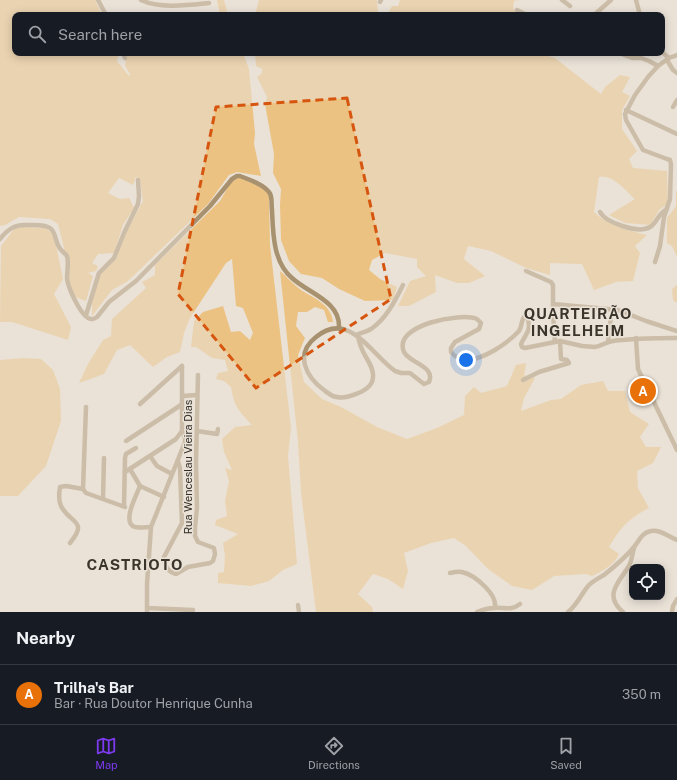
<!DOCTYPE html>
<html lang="en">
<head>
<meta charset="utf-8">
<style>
	:root { --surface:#171b24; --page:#20242c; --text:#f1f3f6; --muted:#9ea1a6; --line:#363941; --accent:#7c3aed }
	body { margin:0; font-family:"Public Sans",sans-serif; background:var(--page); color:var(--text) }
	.controls { position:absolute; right:12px; bottom:12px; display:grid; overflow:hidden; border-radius:8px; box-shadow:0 2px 10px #0003 }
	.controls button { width:36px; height:36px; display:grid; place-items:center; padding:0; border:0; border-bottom:1px solid var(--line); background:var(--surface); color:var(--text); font:20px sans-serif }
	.you { position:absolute; left:466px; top:360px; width:14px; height:14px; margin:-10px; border:3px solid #fff; border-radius:50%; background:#1a73e8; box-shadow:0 0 0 6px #1a73e833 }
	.badge { display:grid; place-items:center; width:26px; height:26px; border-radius:50%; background:var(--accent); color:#fff; font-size:13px; font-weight:700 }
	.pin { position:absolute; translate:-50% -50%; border:2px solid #fff; box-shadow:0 1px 4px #0006 }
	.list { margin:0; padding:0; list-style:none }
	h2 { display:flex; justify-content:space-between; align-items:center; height:52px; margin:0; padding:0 16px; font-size:17px }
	h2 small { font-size:13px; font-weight:400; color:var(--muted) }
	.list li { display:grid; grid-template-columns:26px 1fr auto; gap:12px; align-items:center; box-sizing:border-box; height:60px; padding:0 16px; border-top:1px solid var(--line) }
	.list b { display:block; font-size:15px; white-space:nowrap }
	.list p { margin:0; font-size:13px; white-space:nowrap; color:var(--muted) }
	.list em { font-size:13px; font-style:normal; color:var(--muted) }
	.icon { flex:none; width:22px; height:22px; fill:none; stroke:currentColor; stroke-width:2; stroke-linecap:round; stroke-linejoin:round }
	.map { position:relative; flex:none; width:677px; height:612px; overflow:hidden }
	.search { position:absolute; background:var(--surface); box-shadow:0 2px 10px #0003; left:12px; right:12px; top:12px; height:44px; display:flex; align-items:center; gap:10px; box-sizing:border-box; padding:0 14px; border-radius:8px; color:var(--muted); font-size:15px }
	.sheet { height:112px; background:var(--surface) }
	nav { display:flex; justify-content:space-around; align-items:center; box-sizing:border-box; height:56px; border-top:1px solid var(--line); background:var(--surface); font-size:11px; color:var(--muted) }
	nav a { display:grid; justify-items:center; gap:2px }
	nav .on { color:var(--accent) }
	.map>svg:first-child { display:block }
	.green { fill:#ebc282 }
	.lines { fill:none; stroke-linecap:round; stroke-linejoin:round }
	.minor { stroke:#a8916f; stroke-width:4.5 }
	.marked { fill:none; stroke:#d6550f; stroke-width:3; stroke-dasharray:8 5; stroke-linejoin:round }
	.labels { text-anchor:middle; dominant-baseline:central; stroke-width:3; stroke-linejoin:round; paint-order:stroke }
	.street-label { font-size:11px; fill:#302d29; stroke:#eae2d7 }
	.district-label { font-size:15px; font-weight:bold; letter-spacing:1px; fill:#3a342b; stroke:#eae2d7 }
</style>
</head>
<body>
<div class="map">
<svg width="677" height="612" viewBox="0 0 677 612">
	<rect width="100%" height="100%" fill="#eae2d7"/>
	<g class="green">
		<path d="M0,0H95L102,15H15V53H119L117,61L129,76L130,74L125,66L127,53H243L249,69L255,133L254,144L261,176L237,172L229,175L208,204L128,281L112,290L92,316V301L99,273L116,259L125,235L143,201L140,179L136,177L133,185L119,178L108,193L120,199L129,198L134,208L123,225L114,253L98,254L92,263L98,266L96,271L88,273L93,276L86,301L75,297L69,284L64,248L58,224L50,219L19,217L5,225L0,226Z"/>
		<path d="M217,0H224L228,15H220Z"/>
		<path d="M259,0H377L378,15H255Z"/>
		<path d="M400,0H519L514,1L513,9L522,15H387L392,6H398Z"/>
		<path d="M255,53H544L545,55L555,58L601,94L605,87L620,75L630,77L622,92L630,96L622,110V129L637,151L629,159L633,168L667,171L668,204L660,209L650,225L625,223L609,215L635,199C625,190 613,174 599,177L594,212C608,226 628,230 647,235L635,246L640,253L633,281L616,282L594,290L582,264L550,263V275L526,268L491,251L468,246L464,259L485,276L469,283H457L435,275L436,292L409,306H398L410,281L426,276L417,267V259L385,253L372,260L369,270L380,279L397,287L393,300L365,301L339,289L322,278L301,274L289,261L281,240L280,205L281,189L273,173L274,154L265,104L267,97L257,77L262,73V69L256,66Z"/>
		<path d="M240,177L268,191L269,198L270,245L291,428L288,456L297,564L283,570L269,581L251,586L218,583V573L224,572L225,556L223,543L238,534L215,525L216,520L227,516L225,501L229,481L225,468L232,470L224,452L222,439L235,427L252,425C239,411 234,407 231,387L224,381L216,379L218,373L228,371L225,360L212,358L196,347H191L194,321L203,312L223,306L231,332L240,331L250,340L253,333L243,308L236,306L232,259L226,263L190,318L184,333L180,352L167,357L153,367L130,345L117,350L104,374L79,383L88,364L103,340L111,336L112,319L146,288L142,282L155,275V265L220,201L231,182Z"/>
		<path d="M676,191H677V257L672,246L667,243V218L676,206Z"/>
		<path d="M24,227L45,228L51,232L55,240L63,279L54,294L71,327L68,340L12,322H0L1,246L14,229Z"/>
		<path d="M280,271C287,277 294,285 301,290C315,299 331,304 333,322H328L324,310L315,307L307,312H298L296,326L305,338L298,355L304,382L322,399L341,407L377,427L407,439L437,428L464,415L465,396L474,387L481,393L507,386L516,365L526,363L524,375L535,378L524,398L521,411L551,400L561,399L581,385L603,381L608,391H625L630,412L649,424L640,437L646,447H661L653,463L637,471L638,488L649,508C628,519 621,527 609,547L619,554C614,565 603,571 592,576L586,574L554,576L532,590L512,586L488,569L466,546L454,538L431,543L404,553L408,571L403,589L388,579L373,574L358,594L372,607L373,612H316L301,493L298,442Z"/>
		<path d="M677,285V303L673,300L672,289Z"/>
		<path d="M24,358L41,359L53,370L60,389L61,421L46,466L18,496H0V360Z"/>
	</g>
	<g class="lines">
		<g class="minor">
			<path d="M98,0L106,15"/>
			<path d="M141,0C159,9 189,5 209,3"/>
			<path d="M562,0L570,6"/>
			<path d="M636,0L640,15"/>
			<path d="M380,2L381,0"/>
			<path d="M517,10L527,15"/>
			<path d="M594,15L611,0"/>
			<path d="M662,52L669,58"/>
			<path d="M123,53L125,58"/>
			<path d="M619,53L632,58H641L649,61L658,66"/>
			<path d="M667,60L673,70L677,73"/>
			<path d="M673,107L677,100"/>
			<path d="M626,110L677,134"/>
			<path d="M600,212C606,223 639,234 650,227C657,223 657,215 667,209"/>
			<path d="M0,239C8,229 15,224 28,225C35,225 44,224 50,228C56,232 55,241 59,247C61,251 65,253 67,256C69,262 67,271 67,278C68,288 79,312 88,318C92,320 94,319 97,317L109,302L136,281L210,206L232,179L237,176H240C250,180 263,184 269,192C273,197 271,204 272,210C273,233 273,262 292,278C308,293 340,301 339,327"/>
			<path d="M655,262L660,246L664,217L670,199L671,164L670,160L667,159L643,150L626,120L625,114L635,95L648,77L658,66L669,58L677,55"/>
			<path d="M526,271L551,282L553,285V313L555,342"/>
			<path d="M553,304L618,310L646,321L677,331"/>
			<path d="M86,315L99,273L114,258L124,233L138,204L139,196L138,180"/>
			<path d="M356,335C361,333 366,332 371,329C386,319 395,301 403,285"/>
			<path d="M358,337C359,341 360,345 362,349C365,358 374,366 373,377C373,384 367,389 361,392C353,395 345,399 337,397C332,397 328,393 324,390C306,377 294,354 316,337C349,310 370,353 395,371L401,373H410L424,384L429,382C436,366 409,363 404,352C392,325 461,312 477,319L481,323L479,329L455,342L451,348V352C467,373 506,345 519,331C522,327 521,321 524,317L528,319C531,332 526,333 521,344L522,347L525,348L560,341L582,346L595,347C601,346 606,342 613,341C634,338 655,338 677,338"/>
			<path d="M636,338L638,369L677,450"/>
			<path d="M608,342L611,316"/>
			<path d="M523,380L539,372L569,363L567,360L561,359L560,341"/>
			<path d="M182,396L197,395"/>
			<path d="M140,404L182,366"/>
			<path d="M197,431L217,434L218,429"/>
			<path d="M126,441L181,405"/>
			<path d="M150,456L157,466L172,474"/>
			<path d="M178,461L180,468L182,523L164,557C164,565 168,572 176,574L188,567L210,563L213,561L215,554L214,548L198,542L195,536V527L197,508L196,463L198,375"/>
			<path d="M130,469L140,486L164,497"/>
			<path d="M125,472L176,439L182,431"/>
			<path d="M140,486C137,494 121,523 135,527C139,528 146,527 151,527"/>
			<path d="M83,489L86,407"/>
			<path d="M83,489L86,493L125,507"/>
			<path d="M103,498L104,458"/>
			<path d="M124,506L125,458L126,454L136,448"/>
			<path d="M70,543C89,520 70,524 61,506C58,500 59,493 60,487L66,486L83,489"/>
			<path d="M450,573C454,572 458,571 462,572C475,575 497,594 495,607"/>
			<path d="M298,605L299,612"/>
			<path d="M147,608L193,610"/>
			<path d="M147,612V584L151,527L185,442V438L182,431V366"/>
			<path d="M477,612C482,610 488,608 494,608C504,607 511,611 520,604"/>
			<path d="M568,612C578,604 581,594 589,585C593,581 599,578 604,575C614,567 626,557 634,547C640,540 641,533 651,531C660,529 669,537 677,540"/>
			<path d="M623,612C603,595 619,582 629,566C632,560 632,555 634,548"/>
			<path d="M672,612L673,606L677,599"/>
		</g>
	</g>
	<path d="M0 0H677V612H0ZM347,98L391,299L256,388L178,294L216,107Z" fill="#eae2d7" fill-opacity=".55" fill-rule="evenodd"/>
	<path class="marked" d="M347,98L391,299L256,388L178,294L216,107Z"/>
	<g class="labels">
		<g class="street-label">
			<text transform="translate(188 467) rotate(-90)">Rua Wenceslau Vieira Dias</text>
		</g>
		<g class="district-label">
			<text x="578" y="313">QUARTEIRÃO<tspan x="578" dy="17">INGELHEIM</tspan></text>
			<text x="135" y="564">CASTRIOTO</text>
		</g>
	</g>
</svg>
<div class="controls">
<button><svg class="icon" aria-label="locate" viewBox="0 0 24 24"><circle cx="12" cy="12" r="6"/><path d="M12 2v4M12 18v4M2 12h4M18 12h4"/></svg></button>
</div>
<div class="you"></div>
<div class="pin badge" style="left:643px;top:391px;background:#e8710a">A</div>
<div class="search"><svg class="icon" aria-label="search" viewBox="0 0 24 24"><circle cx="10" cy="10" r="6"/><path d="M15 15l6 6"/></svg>Search here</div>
</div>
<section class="sheet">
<h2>Nearby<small></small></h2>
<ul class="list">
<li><span class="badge" style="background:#e8710a">A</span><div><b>Trilha's Bar</b><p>Bar · Rua Doutor Henrique Cunha</p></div><em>350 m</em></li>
</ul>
</section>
<nav>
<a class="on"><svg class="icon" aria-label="map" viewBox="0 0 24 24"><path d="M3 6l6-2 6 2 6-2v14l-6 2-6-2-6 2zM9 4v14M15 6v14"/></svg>Map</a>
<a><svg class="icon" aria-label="directions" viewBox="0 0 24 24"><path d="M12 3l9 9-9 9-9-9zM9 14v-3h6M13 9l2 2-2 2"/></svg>Directions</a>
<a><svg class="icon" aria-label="saved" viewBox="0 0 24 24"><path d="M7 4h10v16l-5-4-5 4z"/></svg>Saved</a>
</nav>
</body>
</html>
